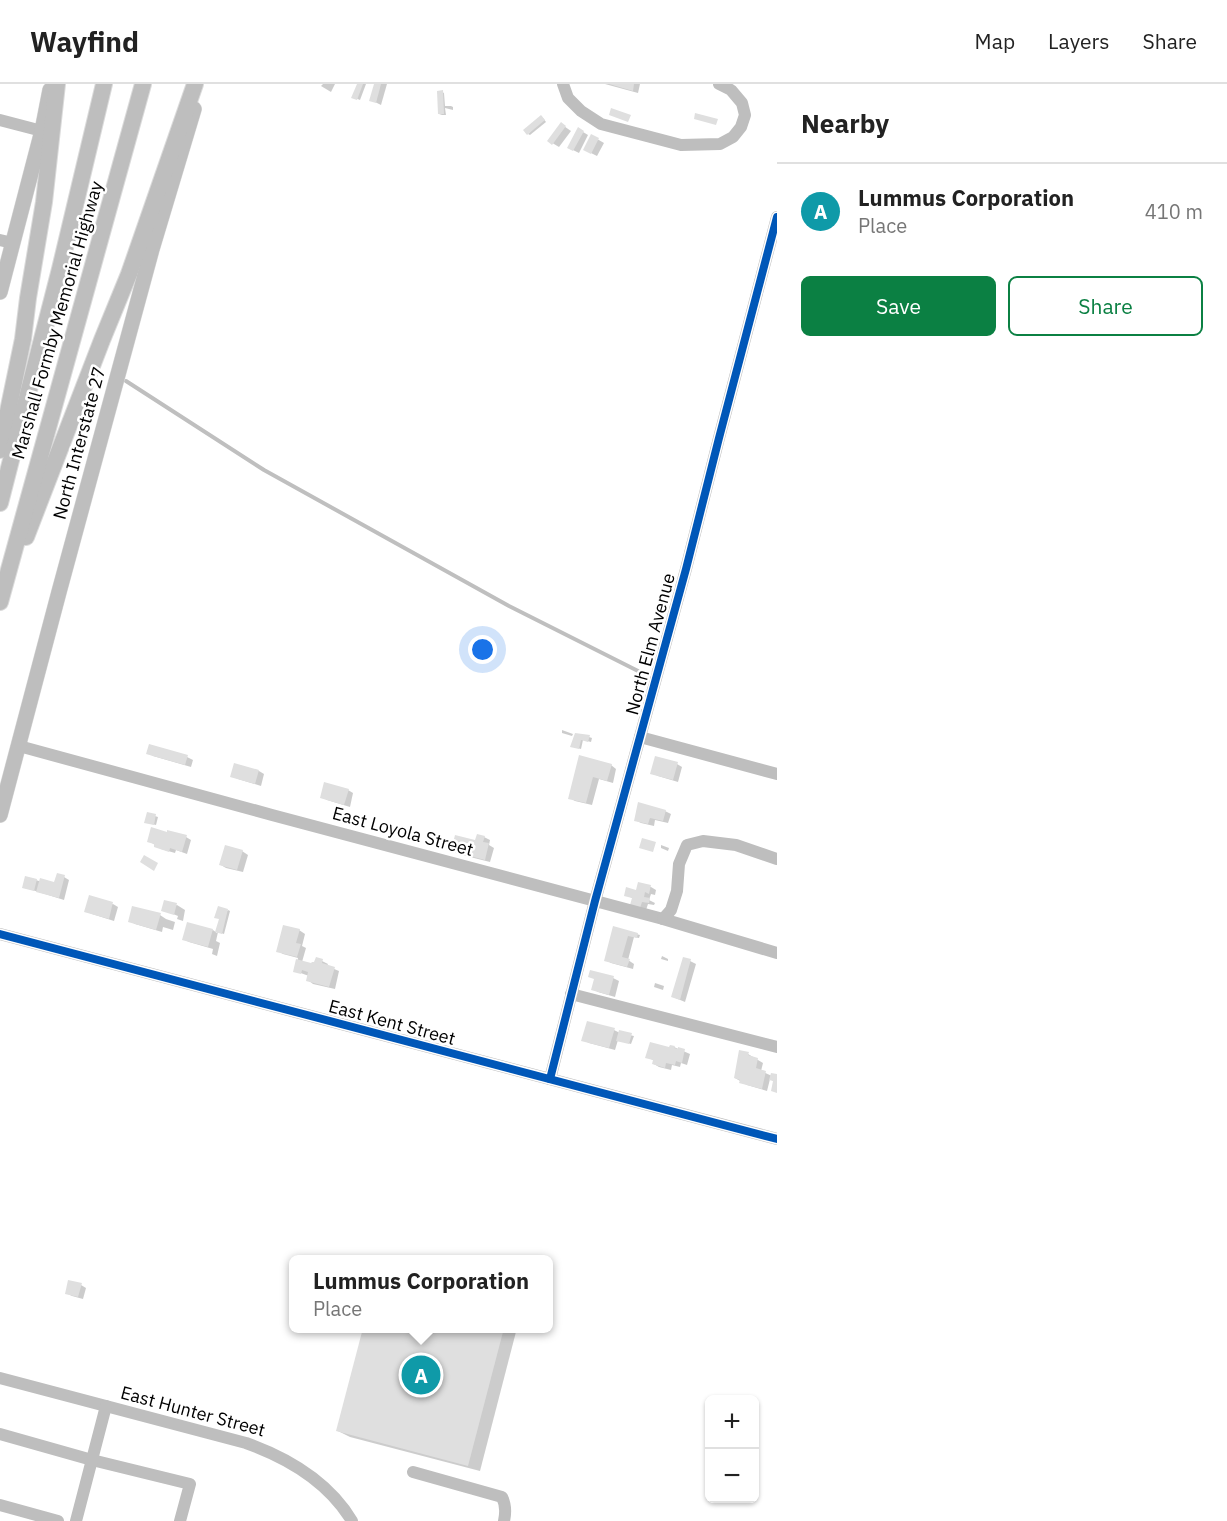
<!DOCTYPE html>
<html lang="en">
<head>
<meta charset="utf-8">
<style>
	:root { --surface:#fff; --page:#f2f2f2; --text:#222; --muted:#767676; --line:#e0e0e0; --accent:#0b8043 }
	body { margin:0; font-family:"IBM Plex Sans",sans-serif; background:var(--page); color:var(--text) }
	.controls { position:absolute; right:18px; bottom:18px; display:grid; overflow:hidden; border-radius:9px; box-shadow:0 2px 4px #0004 }
	.controls button { width:54px; height:54px; display:grid; place-items:center; padding:0; border:0; border-bottom:2px solid var(--line); background:var(--surface); color:var(--text); font:30px sans-serif }
	.you { position:absolute; left:483px; top:566px; width:21px; height:21px; margin:-15px; border:4px solid #fff; border-radius:50%; background:#1a73e8; box-shadow:0 0 0 9px #1a73e833 }
	.badge { display:grid; place-items:center; width:39px; height:39px; border-radius:50%; background:var(--accent); color:#fff; font-size:20px; font-weight:700 }
	.pin { position:absolute; translate:-50% -50%; border:3px solid #fff; box-shadow:0 2px 6px #0006 }
	.popup { position:absolute; left:289px; top:1171px; width:264px; height:78px; box-sizing:border-box; display:grid; place-content:center; border-radius:9px; background:var(--surface); filter:drop-shadow(0 2px 4px #0005); font-size:20px; white-space:nowrap; color:var(--muted) }
	.popup b { font-size:22px; color:var(--text) }
	.popup::after { content:''; position:absolute; left:50%; top:100%; margin-left:-12px; border:12px solid transparent; border-top-color:var(--surface) }
	.list { margin:0; padding:0; list-style:none }
	h2 { display:flex; justify-content:space-between; align-items:center; height:78px; margin:0; padding:0 24px; font-size:26px }
	h2 small { font-size:20px; font-weight:400; color:var(--muted) }
	.list li { display:grid; grid-template-columns:39px 1fr auto; gap:18px; align-items:center; box-sizing:border-box; height:96px; padding:0 24px; border-top:2px solid var(--line) }
	.list b { display:block; font-size:22px; white-space:nowrap }
	.list p { margin:0; font-size:20px; white-space:nowrap; color:var(--muted) }
	.list em { font-size:20px; font-style:normal; color:var(--muted) }
	.actions { display:flex; gap:12px; padding:18px 24px }
	.actions a { flex:1; padding:14px 0; border:2px solid var(--accent); border-radius:9px; text-align:center; font-size:21px; color:var(--accent) }
	.actions .main { background:var(--accent); color:#fff }
	.map { position:relative; flex:none; width:777px; height:1437px; overflow:hidden }
	header { display:flex; align-items:center; gap:36px; box-sizing:border-box; height:84px; padding:0 30px; background:var(--surface); border-bottom:2px solid var(--line) }
	header strong { font-size:28px }
	nav { display:flex; gap:33px; margin-inline-start:auto; font-size:21px }
	main { display:flex }
	aside { flex:1; background:var(--surface) }
	.map>svg:first-child { display:block }
	.shadow { fill:#0003 }
	.lines { fill:none; stroke-linecap:round; stroke-linejoin:round }
	.stream { stroke:#bfbfbf; stroke-width:4 }
	.building { fill:#dfdfdf }
	.major-casing { stroke:#dbdbdb; stroke-width:16 }
	.highway-casing { stroke:#dbdbdb; stroke-width:18 }
	.minor { stroke:#bebebe; stroke-width:12 }
	.major { stroke:#bebebe; stroke-width:15 }
	.highway { stroke:#bebebe; stroke-width:16 }
	.cycleway-casing { stroke:#fff; stroke-width:11 }
	.cycleway { stroke:#0057b8; stroke-width:8 }
	.labels { text-anchor:middle; dominant-baseline:central; stroke-width:5; stroke-linejoin:round; paint-order:stroke }
	.street-label { font-size:18px; fill:#000; stroke:#fff }
</style>
</head>
<body>
<header>
<strong>Wayfind</strong>
<nav><a>Map</a><a>Layers</a><a>Share</a></nav>
</header>
<main>
<div class="map">
<svg width="777" height="1437" viewBox="0 0 777 1437">
	<rect width="100%" height="100%" fill="#fff"/>
	<g class="shadow">
		<path d="M323,0H335L331,8L321,2Z"/>
		<path d="M358,0H366L360,16L353,13Z"/>
		<path d="M375,0H387L381,21L371,16Z"/>
		<path d="M605,0H640L638,9Z"/>
		<path d="M442,8L444,9L445,22H451L453,23V26L445,24L446,31H442L439,30Z"/>
		<path d="M543,34L546,38L530,51L528,50Z"/>
		<path d="M561,40L571,47L559,63L549,57Z"/>
		<path d="M578,45L588,51L579,69L569,64Z"/>
		<path d="M592,52L604,59L597,72L585,66Z"/>
		<path d="M562,646L573,650L572,652L562,649Z"/>
		<path d="M576,651L589,653L592,654L591,658L583,656L581,665L574,663Z"/>
		<path d="M148,669L187,673L193,676L191,683L153,672Z"/>
		<path d="M580,673L611,681L616,685L613,699L599,695L592,721L575,717L570,714Z"/>
		<path d="M677,680L682,683L678,698L658,692L652,689Z"/>
		<path d="M235,681L259,687L264,690L261,702L238,695L232,692Z"/>
		<path d="M348,706L353,709L350,723L327,716L322,713Z"/>
		<path d="M665,727L671,730L668,739L655,736L654,742L641,739L635,736Z"/>
		<path d="M148,730L158,733L156,741L148,739Z"/>
		<path d="M186,753L191,756L187,770L176,766L175,769L161,765L149,757Z"/>
		<path d="M484,753L490,756L489,761L494,764L490,778L458,770L452,767L476,758Z"/>
		<path d="M661,761L669,764L668,767L661,764Z"/>
		<path d="M242,767L248,771L243,788L226,784L221,781Z"/>
		<path d="M26,793L39,797L56,800L64,793L69,796L64,816L26,804Z"/>
		<path d="M639,800L651,803L656,806L655,811L651,810L649,816L655,819L654,821L648,820L646,826L638,824L634,815L626,811L638,807Z"/>
		<path d="M113,820L118,823L114,837L92,830L86,827Z"/>
		<path d="M177,821L185,826L183,837L177,835L178,832L163,826Z"/>
		<path d="M228,826L230,827L224,850L218,848L216,857L220,859L217,872L212,870L213,865L189,858L183,855L213,846L217,849L220,835Z"/>
		<path d="M160,831L166,835L175,838L173,846L163,843L162,848L135,840L130,837Z"/>
		<path d="M299,846L305,850L302,862L306,864L302,878L312,881L322,877L328,880L327,882L339,887L335,905L313,900L308,896L309,892L295,887L298,874L283,870L278,867Z"/>
		<path d="M629,848L640,851L639,854L634,853L628,876L634,880L633,885L611,879L606,876Z"/>
		<path d="M662,872L668,875V877L661,875Z"/>
		<path d="M684,874L696,880L685,918L673,913Z"/>
		<path d="M613,894L619,897L615,913L598,908L593,905Z"/>
		<path d="M655,899L664,902L663,906L654,903Z"/>
		<path d="M614,946L620,949L634,952L631,960L618,956L615,966L589,959L583,956Z"/>
		<path d="M674,963L690,970L687,981L681,979L680,983L672,981L671,986L659,983L654,980L655,977L647,973Z"/>
		<path d="M748,970L763,979L761,987L772,992H777V1009L775,998L770,995L767,1007L747,1001L735,994Z"/>
		<path d="M81,1201L86,1204L83,1215L72,1212L66,1209Z"/>
		<path d="M365,1244H517L480,1387L350,1353L338,1347Z"/>
	</g>
	<g class="lines">
		<path class="stream" d="M126,297L264,386L509,522L644,590"/>
	</g>
	<g class="building">
		<path d="M357,0H363L357,16L351,14Z"/>
		<path d="M374,0H381L376,19L369,17Z"/>
		<path d="M609,0H634L633,7Z"/>
		<path d="M443,6L444,30H438L437,7Z"/>
		<path d="M611,24L631,31L628,38L609,31Z"/>
		<path d="M695,29L718,35L716,41L694,35Z"/>
		<path d="M541,31L545,36L527,51L523,46Z"/>
		<path d="M561,38L566,42L552,61L547,57Z"/>
		<path d="M578,43L584,47L573,67L567,64Z"/>
		<path d="M591,50L599,54L591,70L583,66Z"/>
		<path d="M575,649L590,651L588,658L581,656L579,665L570,663Z"/>
		<path d="M149,660L188,671L185,681L146,670Z"/>
		<path d="M579,671L612,680L607,697L593,693L586,719L568,715Z"/>
		<path d="M655,672L678,678L673,696L650,690Z"/>
		<path d="M234,679L259,686L255,700L230,693Z"/>
		<path d="M324,698L349,705L344,721L320,714Z"/>
		<path d="M638,718L666,726L663,737L650,734L648,740L634,737Z"/>
		<path d="M147,728L156,730L154,741L144,739Z"/>
		<path d="M151,743L167,748V746L187,751L182,768L170,764L169,768L154,763V760L147,758Z"/>
		<path d="M477,750L485,752L483,758L489,759L485,776L451,767L455,751L475,756Z"/>
		<path d="M642,754L656,758L653,768L639,764Z"/>
		<path d="M225,761L243,766L237,786L219,781Z"/>
		<path d="M144,771L158,779L154,787L140,778Z"/>
		<path d="M57,789L65,791L59,814L36,808L40,794L54,798Z"/>
		<path d="M25,792L37,795L34,807L22,804Z"/>
		<path d="M638,798L651,801L649,810L645,808L644,813L650,814L649,819L642,818L640,824L630,821L632,814L624,812L626,803L636,806Z"/>
		<path d="M89,811L113,818L109,835L84,828Z"/>
		<path d="M164,816L177,819L174,831L161,827Z"/>
		<path d="M132,822L161,829L156,846L128,838Z"/>
		<path d="M218,822L228,825L222,850L215,848L219,835L214,834Z"/>
		<path d="M187,838L213,845L208,863L182,856Z"/>
		<path d="M283,841L300,845L296,859L301,860L297,873L276,868Z"/>
		<path d="M613,842L638,849L637,854L628,852L622,873L630,875L627,883L604,877Z"/>
		<path d="M316,873L323,875L322,879L335,883L329,903L306,897L308,888L302,886L301,890L293,888L296,875L311,879L312,878H314Z"/>
		<path d="M683,873L691,875L680,916L671,913Z"/>
		<path d="M590,886L614,892L609,911L591,906L594,895L588,893Z"/>
		<path d="M587,937L615,944L609,964L581,957Z"/>
		<path d="M619,946L632,949L629,960L616,957Z"/>
		<path d="M650,958L669,963L670,961L675,962L674,964L678,965V963L685,965L682,979L676,977L675,981L666,979L665,984L652,980L653,976L645,974Z"/>
		<path d="M739,966L749,968L748,971L758,974L756,984L766,987L762,1005L739,999L740,996L734,994Z"/>
		<path d="M771,989L777,990V1009L771,1007L773,997L769,996Z"/>
		<path d="M68,1196L82,1199L78,1213L65,1210Z"/>
		<path d="M363,1244H504L468,1382L336,1347Z"/>
	</g>
	<g class="lines">
		<g class="major-casing">
			<g id="major">
				<path d="M0,208L42,47L50,6"/>
				<path d="M0,731L59,508L152,165L194,25"/>
			</g>
		</g>
		<g class="highway-casing">
			<g id="highway">
				<path d="M0,366L23,255L28,214L44,118L57,0"/>
				<path d="M0,419L60,185L104,0"/>
				<path d="M26,453L102,256L129,190L195,0"/>
				<path d="M0,518L143,0"/>
			</g>
		</g>
		<g class="minor">
			<path d="M563,0L568,14L581,27L601,40L681,61L720,60L733,53L741,43L745,31L742,19L731,6L719,0"/>
			<path d="M0,36L42,47"/>
			<path d="M0,156L13,159"/>
			<path d="M640,653L777,690"/>
			<path d="M19,662L272,731L663,835L777,869"/>
			<path d="M663,835L671,826L677,807L679,780L687,761L703,757L736,761L777,775"/>
			<path d="M0,850L777,1055"/>
			<path d="M571,910L777,963"/>
			<path d="M550,995L595,817L686,485L719,354L777,133"/>
			<path d="M0,1294L246,1359C288,1374 328,1397 352,1437"/>
			<path d="M0,1350L92,1376L190,1400L180,1437"/>
			<path d="M413,1388L502,1413C506,1421 506,1428 504,1437"/>
			<path d="M0,1421L58,1437"/>
			<path d="M76,1437L106,1322"/>
		</g>
		<use href="#major" class="major"/>
		<use href="#highway" class="highway"/>
		<g class="cycleway-casing">
			<g id="cycleway">
				<path d="M0,850L777,1055"/>
				<path d="M550,995L595,817L686,485L719,354L777,133"/>
			</g>
		</g>
		<use href="#cycleway" class="cycleway"/>
	</g>
	<g class="labels">
		<g class="street-label">
			<text transform="translate(57 236) rotate(-74)">Marshall Formby Memorial Highway</text>
			<text transform="translate(79 359) rotate(-75)">North Interstate 27</text>
			<text transform="translate(650 560) rotate(-75)">North Elm Avenue</text>
			<text transform="translate(403 747) rotate(15)">East Loyola Street</text>
			<text transform="translate(392 938) rotate(15)">East Kent Street</text>
			<text transform="translate(193 1327) rotate(15)">East Hunter Street</text>
		</g>
	</g>
</svg>
<div class="controls">
<button>+</button>
<button>−</button>
</div>
<div class="you"></div>
<div class="pin badge" style="left:421px;top:1291px;background:#0f9aa8">A</div>
<div class="popup"><b>Lummus Corporation</b>Place</div>
</div>
<aside>
<h2>Nearby<small></small></h2>
<ul class="list">
<li><span class="badge" style="background:#0f9aa8">A</span><div><b>Lummus Corporation</b><p>Place</p></div><em>410 m</em></li>
</ul>
<div class="actions"><a class="main">Save</a><a>Share</a></div>
</aside>
</main>
</body>
</html>
